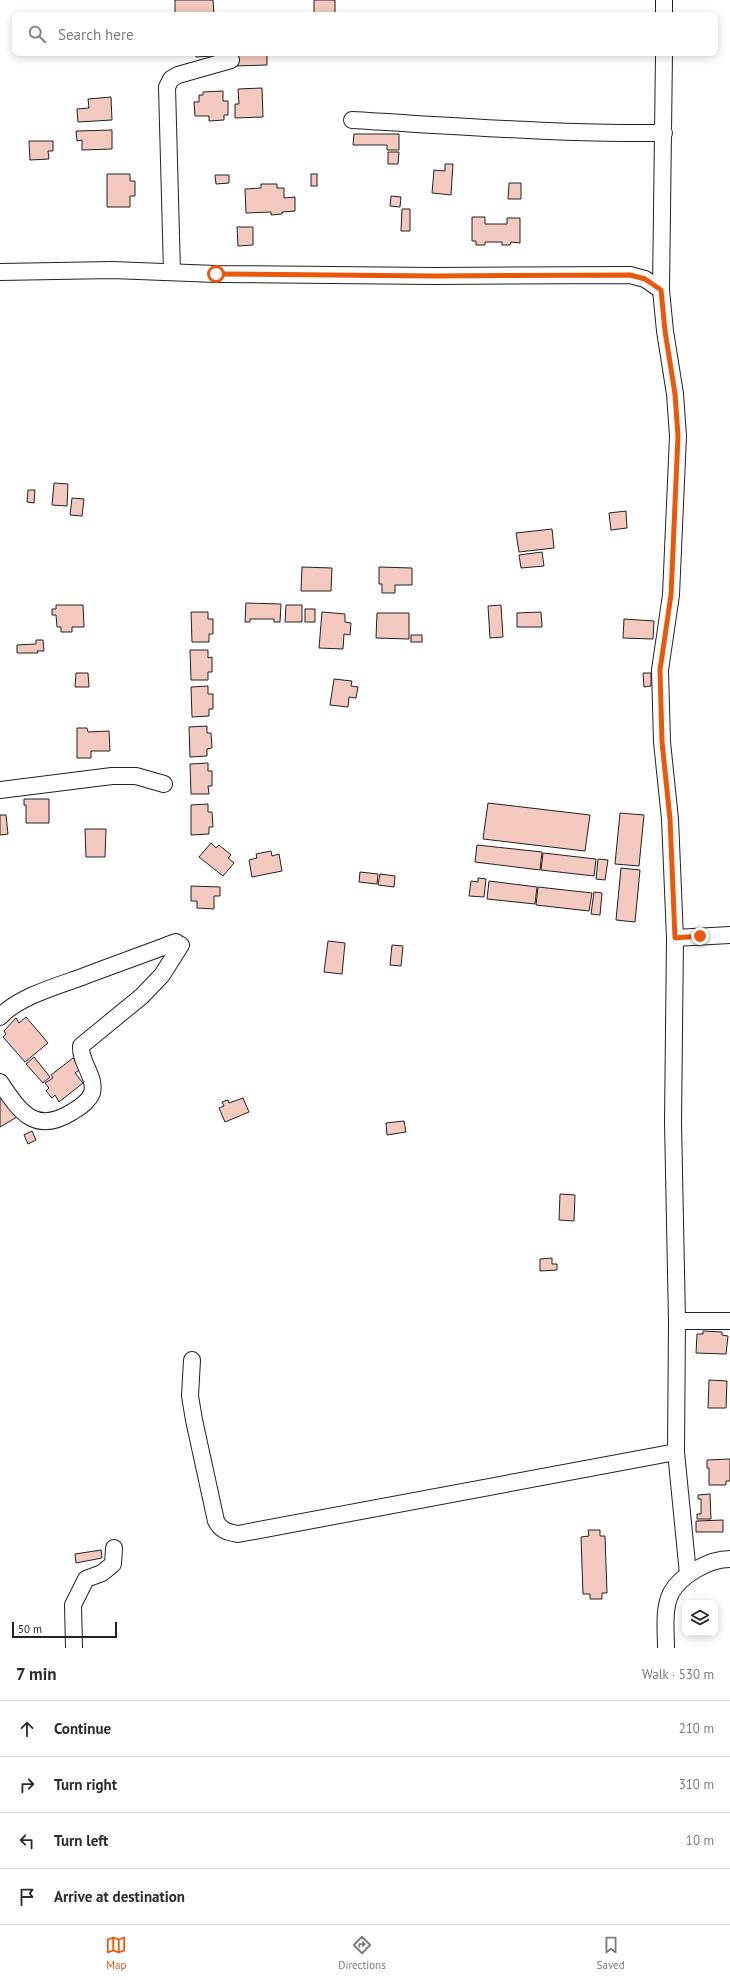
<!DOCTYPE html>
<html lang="en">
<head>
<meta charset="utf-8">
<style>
	:root { --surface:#fff; --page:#f2f2f3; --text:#2b2b33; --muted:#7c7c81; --line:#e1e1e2; --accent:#ea580c }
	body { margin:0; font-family:"PT Sans",sans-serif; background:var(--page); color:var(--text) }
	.controls { position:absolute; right:12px; bottom:12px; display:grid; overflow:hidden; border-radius:8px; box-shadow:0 2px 10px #0003 }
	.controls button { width:36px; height:36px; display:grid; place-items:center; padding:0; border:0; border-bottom:1px solid var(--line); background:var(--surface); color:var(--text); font:20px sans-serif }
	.scale { position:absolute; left:12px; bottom:10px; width:105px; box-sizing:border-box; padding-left:4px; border:2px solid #222; border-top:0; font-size:11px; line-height:14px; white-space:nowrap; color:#222; -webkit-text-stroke:3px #fff; paint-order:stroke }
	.stop { position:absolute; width:12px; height:12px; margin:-9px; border:3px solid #ea580c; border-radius:50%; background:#fff }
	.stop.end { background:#ea580c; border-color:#fff; box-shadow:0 1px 4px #0008 }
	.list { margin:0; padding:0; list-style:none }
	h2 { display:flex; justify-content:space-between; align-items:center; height:52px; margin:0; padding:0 16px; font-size:17px }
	h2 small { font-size:13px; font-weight:400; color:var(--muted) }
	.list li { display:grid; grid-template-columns:26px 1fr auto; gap:12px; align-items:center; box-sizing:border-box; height:56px; padding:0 16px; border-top:1px solid var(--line) }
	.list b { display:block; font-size:15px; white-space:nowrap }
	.list em { font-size:13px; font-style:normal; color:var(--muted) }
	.icon { flex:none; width:22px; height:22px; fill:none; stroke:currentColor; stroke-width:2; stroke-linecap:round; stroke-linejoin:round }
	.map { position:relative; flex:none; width:730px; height:1648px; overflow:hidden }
	.search { position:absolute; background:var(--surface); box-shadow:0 2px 10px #0003; left:12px; right:12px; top:12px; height:44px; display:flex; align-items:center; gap:10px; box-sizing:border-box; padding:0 14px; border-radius:8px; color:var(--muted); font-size:15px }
	.sheet { height:276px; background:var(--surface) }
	nav { display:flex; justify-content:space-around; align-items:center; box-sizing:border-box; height:56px; border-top:1px solid var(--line); background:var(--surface); font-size:11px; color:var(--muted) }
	nav a { display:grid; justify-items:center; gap:2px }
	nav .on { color:var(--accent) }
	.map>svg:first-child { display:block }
	.building { fill:#f3c9c0; stroke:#222 }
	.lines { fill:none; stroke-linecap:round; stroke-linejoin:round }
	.minor-casing { stroke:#222; stroke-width:18 }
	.minor { stroke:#fff; stroke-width:16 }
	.route { stroke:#ea580c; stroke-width:5 }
</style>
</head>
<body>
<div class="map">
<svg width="730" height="1648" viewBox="0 0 730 1648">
	<rect width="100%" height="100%" fill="#fff"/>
	<g class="building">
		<path d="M175,0H213L214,15H175Z"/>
		<rect x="314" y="0" width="21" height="15"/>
		<path d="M195,53H213V56L196,57Z"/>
		<path d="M242,53H267V65L235,66V55L242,54Z"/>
		<path d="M262,88L263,117L235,118V104H239L238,89Z"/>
		<path d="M223,91V101H228V115H224V120L209,121V116H195L194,102H199V95H203V92Z"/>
		<path d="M111,97L112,120L78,122L77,109L89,108L88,99Z"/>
		<path d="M112,130V149L82,150V140L77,141L76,131Z"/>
		<path d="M354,134H399V150H387V145H353Z"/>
		<path d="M29,141H53V151H48L49,159L30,160Z"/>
		<path d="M388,152H399L398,164H388Z"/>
		<path d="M445,164H453L451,195L432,193L434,170L445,171Z"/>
		<path d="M107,174H130V181H135V196H130V207H107Z"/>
		<rect x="311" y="174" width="6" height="12"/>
		<path d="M215,175H229V183L216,184Z"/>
		<path d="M509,183H521V199H508Z"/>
		<path d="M261,184H277V188H284V198L295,197V211L282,212V214L271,215V212L246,213L245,189L261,188Z"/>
		<path d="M391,196L401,197L400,207L390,206Z"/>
		<path d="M402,209H410V231H401Z"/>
		<path d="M472,217H485V224H507V218H520V243L511,242L510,245H502V242H485V245H476V241H472Z"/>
		<path d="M237,227H253V245L238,246Z"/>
		<path d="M54,483L68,484L67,506L52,505Z"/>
		<path d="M28,490H35L34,503L27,502Z"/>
		<path d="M72,498L84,499L82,516L70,515Z"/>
		<path d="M626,511L627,528L611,530L609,513Z"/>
		<path d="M552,529L554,548L519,552L516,533Z"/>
		<path d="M542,552L544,566L521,568L519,555Z"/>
		<path d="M302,567L332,568L331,591H301Z"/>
		<path d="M379,567L412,568V585H395V593H382V584H379Z"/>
		<path d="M246,603L281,604L280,622H274V619H250V622H245Z"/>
		<path d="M56,605H83L84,627H72V632H61V627H57L56,615H52V609H56Z"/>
		<path d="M286,605H302V622H285Z"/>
		<path d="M501,605L503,637L490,638L488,606Z"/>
		<rect x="305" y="609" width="10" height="13"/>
		<path d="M191,612H208V619H213V634H209V642H192Z"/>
		<path d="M322,612L345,614V622L351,623L350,635L344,634L343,649L319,648Z"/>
		<path d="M541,612L542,627H517V613Z"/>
		<path d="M377,613H409V639L376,638Z"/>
		<path d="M624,619L654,621L653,639L623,638Z"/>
		<rect x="411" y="635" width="11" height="7"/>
		<path d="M36,640H43L44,651H37L38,653H17V645L36,644Z"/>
		<path d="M190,650H208V658L212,657V672H208V680H191Z"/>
		<path d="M76,673H88L89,687H75Z"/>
		<path d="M643,673H651V686L644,687Z"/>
		<path d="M334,679L352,681L351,686L358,687L356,698L349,697L348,707L330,705Z"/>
		<path d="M208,686V694H213V709H209V716L192,717L191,687Z"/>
		<path d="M207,726V733H211L212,748L207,749V756L190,757L189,727Z"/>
		<path d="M77,728H87L88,732L109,731L110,751H91V758H77Z"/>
		<path d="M208,763V771H212V786H208L209,794H191L190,764Z"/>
		<path d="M24,799H49V823H26V805H24Z"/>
		<path d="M488,803L590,815L585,851L483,839Z"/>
		<path d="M208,804V812H212L213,827H209V834L191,835V805Z"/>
		<path d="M620,813L644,815L639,866L615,864Z"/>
		<path d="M0,815H6L8,834L0,835Z"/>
		<path d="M85,829H106L105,857H86Z"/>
		<path d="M211,843L216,848L219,845L231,855L228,858L234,863L223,876L199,857Z"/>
		<path d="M477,845L542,852L540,870L475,862Z"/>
		<path d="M271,851L272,856L279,854L282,871L252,877L249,860L257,858L256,854Z"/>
		<path d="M543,853L596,859L594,876L541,870Z"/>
		<path d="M598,859L608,860L605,880L596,879Z"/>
		<path d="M621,868L640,870L635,922L616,920Z"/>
		<path d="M360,872L378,874L377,884L359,882Z"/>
		<path d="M380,874L395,876L394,887L378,885Z"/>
		<path d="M478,878L486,879L484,897L469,896L471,881L478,882Z"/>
		<path d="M489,881L537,887L535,904L487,899Z"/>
		<path d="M191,886L220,887V896H214V909L197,908V901H191Z"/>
		<path d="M538,887L592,893L589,911L536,905Z"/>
		<path d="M594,892L602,893L600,915L591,914Z"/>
		<path d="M328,941L345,943L342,974L324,972Z"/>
		<path d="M392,945L403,946L401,966L390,965Z"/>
		<path d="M26,1017L48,1043L25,1062L3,1037L6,1034L4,1031L16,1018L19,1023Z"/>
		<path d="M34,1057L50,1077L43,1083L26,1064Z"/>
		<path d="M73,1058L82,1068L75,1073L83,1083L59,1102L55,1095L52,1098L46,1091L49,1088L45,1083L53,1078L51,1075Z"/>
		<path d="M4,1094L17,1117L0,1127V1097Z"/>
		<path d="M243,1098L249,1112L225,1122L219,1108L224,1106L222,1102L228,1100L229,1103Z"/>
		<path d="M404,1121L406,1132L387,1135L386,1123Z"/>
		<path d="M32,1131L36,1140L28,1144L24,1135Z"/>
		<path d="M560,1194L575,1195L574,1221L559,1220Z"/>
		<path d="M552,1258V1264H557V1270L540,1271V1259Z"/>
		<path d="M703,1331L722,1332V1335L728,1336L726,1354L696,1353L697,1334H703Z"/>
		<path d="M709,1380L727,1381L726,1408H708Z"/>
		<path d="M730,1459V1481H726V1485H709V1468H707V1460Z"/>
		<path d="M710,1494L711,1519H697V1514H701V1499H698V1495Z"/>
		<path d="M723,1520V1532H696V1521Z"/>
		<path d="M588,1530H600V1536H605L607,1593H602V1599H590V1594H583L581,1537L589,1536Z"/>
		<path d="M101,1550L102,1558L76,1563L75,1554Z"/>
	</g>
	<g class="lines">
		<g class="minor-casing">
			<g id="minor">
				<path d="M664,0V15"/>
				<path d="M664,53L661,290L665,331L675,394L678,436L671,595L660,670L662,742L670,819L675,938L673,1122L677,1321L676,1452L688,1574"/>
				<path d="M352,120C456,126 560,134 664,133"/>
				<path d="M0,272L112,270L216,274L434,276L630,275L645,279L661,290"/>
				<path d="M172,272L167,87L171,79L178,75L231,60"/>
				<path d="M0,790L112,776H136L164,784"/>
				<path d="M675,938L730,935"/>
				<path d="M0,1017C18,997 57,986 82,977C113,965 145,954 176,942"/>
				<path d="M0,1082C20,1112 35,1135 72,1112C79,1108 89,1101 92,1093C96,1076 80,1063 81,1046L142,996L162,975L181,945"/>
				<path d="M677,1321H730"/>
				<path d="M192,1360L190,1396L194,1420L216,1521C221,1531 228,1532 238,1534L676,1452"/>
				<path d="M74,1648L73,1605L86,1579L102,1573L113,1564L114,1548"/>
				<path d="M666,1648C666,1631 663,1609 671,1593C681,1575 709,1559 730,1559"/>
			</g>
		</g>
		<use href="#minor" class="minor"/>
	</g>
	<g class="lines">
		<path class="route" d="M216,274L434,276L630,275L645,279L661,290L665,331L675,394L678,436L671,595L660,670L662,742L670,819L675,938L700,936"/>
	</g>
</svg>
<div class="controls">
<button><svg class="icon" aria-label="layers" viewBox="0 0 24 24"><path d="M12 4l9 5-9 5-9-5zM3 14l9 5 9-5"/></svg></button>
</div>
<div class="scale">50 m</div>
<div class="stop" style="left:216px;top:274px"></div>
<div class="stop end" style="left:700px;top:936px"></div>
<div class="search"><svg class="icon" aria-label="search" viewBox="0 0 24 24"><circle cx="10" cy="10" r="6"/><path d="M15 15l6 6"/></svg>Search here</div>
</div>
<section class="sheet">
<h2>7 min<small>Walk · 530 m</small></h2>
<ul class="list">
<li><svg class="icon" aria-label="ahead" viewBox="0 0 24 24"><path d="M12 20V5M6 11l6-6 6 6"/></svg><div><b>Continue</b></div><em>210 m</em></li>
<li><svg class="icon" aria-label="right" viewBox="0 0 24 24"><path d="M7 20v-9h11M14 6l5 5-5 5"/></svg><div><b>Turn right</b></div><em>310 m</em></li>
<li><svg class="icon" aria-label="left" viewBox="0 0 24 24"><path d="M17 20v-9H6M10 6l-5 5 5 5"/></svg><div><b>Turn left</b></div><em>10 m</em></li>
<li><svg class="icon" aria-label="arrive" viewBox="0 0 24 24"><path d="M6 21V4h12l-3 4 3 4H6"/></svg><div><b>Arrive at destination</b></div></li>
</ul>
</section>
<nav>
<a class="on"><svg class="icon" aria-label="map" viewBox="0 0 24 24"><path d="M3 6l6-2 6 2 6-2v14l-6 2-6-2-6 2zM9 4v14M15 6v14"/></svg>Map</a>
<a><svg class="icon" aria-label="directions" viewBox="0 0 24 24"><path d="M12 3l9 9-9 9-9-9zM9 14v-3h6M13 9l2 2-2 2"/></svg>Directions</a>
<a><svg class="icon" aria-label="saved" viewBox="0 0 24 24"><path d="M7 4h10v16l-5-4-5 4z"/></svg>Saved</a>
</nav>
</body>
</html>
